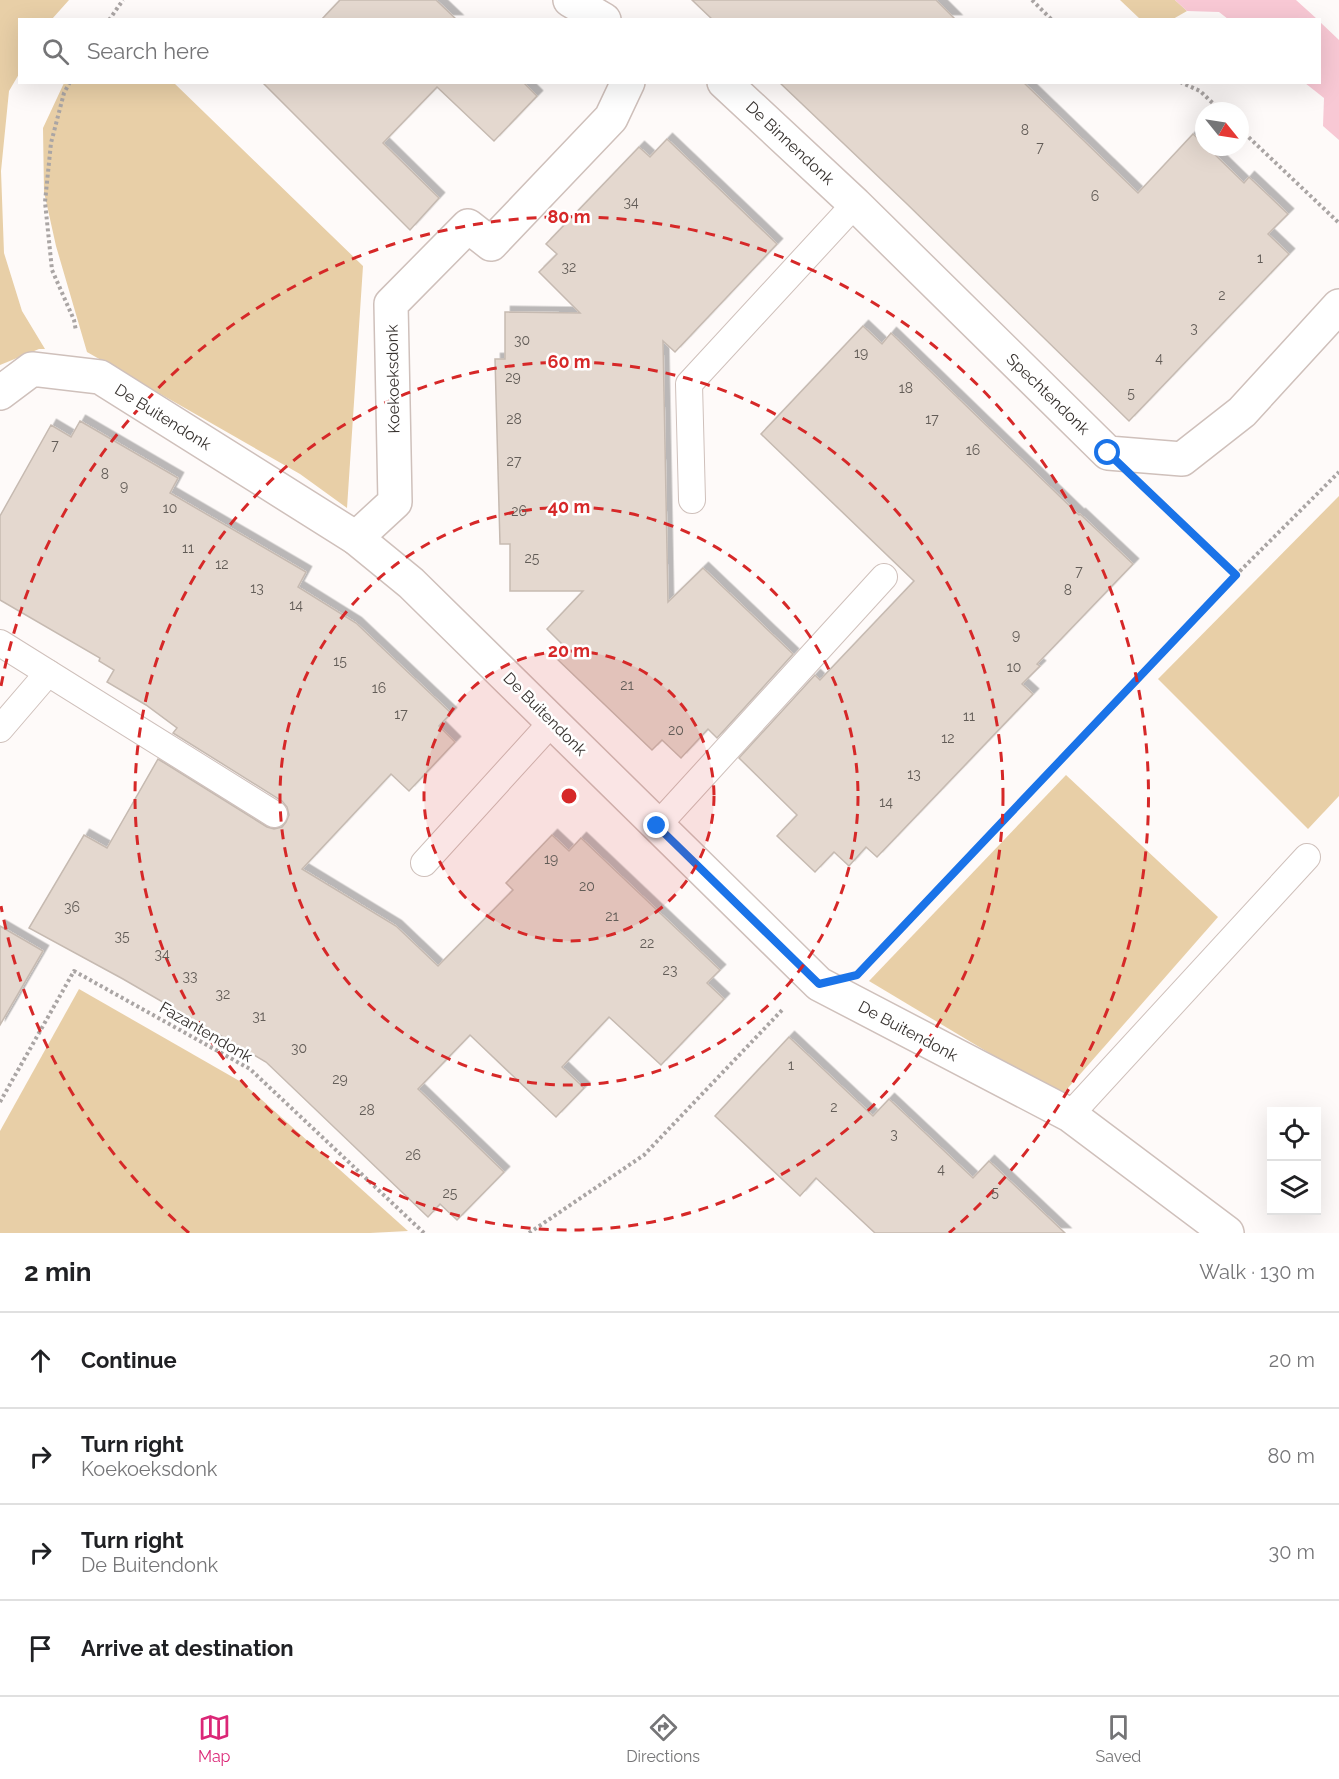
<!DOCTYPE html>
<html lang="en">
<head>
<meta charset="utf-8">
<style>
	:root { --surface:#fff; --page:#f2f2f2; --text:#202124; --muted:#757577; --line:#e0e0e0; --accent:#db2777 }
	body { margin:0; font-family:Raleway,sans-serif; background:var(--page); color:var(--text) }
	.controls { position:absolute; right:18px; bottom:18px; display:grid; overflow:hidden; border-radius:0px; box-shadow:0 6px 24px #0002 }
	.controls button { width:54px; height:54px; display:grid; place-items:center; padding:0; border:0; border-bottom:2px solid var(--line); background:var(--surface); color:var(--text); font:30px sans-serif }
	.compass { position:absolute; left:1195px; top:102px; width:54px; height:54px; border-radius:50%; background:var(--surface); box-shadow:0 6px 24px #0002; rotate:120deg }
	.stop { position:absolute; width:18px; height:18px; margin:-14px; border:4px solid #1a73e8; border-radius:50%; background:#fff }
	.stop.end { background:#1a73e8; border-color:#fff; box-shadow:0 2px 6px #0008 }
	.list { margin:0; padding:0; list-style:none }
	h2 { display:flex; justify-content:space-between; align-items:center; height:78px; margin:0; padding:0 24px; font-size:26px }
	h2 small { font-size:20px; font-weight:400; color:var(--muted) }
	.list li { display:grid; grid-template-columns:39px 1fr auto; gap:18px; align-items:center; box-sizing:border-box; height:96px; padding:0 24px; border-top:2px solid var(--line) }
	.list b { display:block; font-size:22px; white-space:nowrap }
	.list p { margin:0; font-size:20px; white-space:nowrap; color:var(--muted) }
	.list em { font-size:20px; font-style:normal; color:var(--muted) }
	.icon { flex:none; width:33px; height:33px; fill:none; stroke:currentColor; stroke-width:2; stroke-linecap:round; stroke-linejoin:round }
	.map { position:relative; flex:none; width:1339px; height:1233px; overflow:hidden }
	.search { position:absolute; background:var(--surface); box-shadow:0 6px 24px #0002; left:18px; right:18px; top:18px; height:66px; display:flex; align-items:center; gap:15px; box-sizing:border-box; padding:0 21px; border-radius:0px; color:var(--muted); font-size:22px }
	.sheet { height:462px; background:var(--surface) }
	nav { display:flex; justify-content:space-around; align-items:center; box-sizing:border-box; height:84px; border-top:2px solid var(--line); background:var(--surface); font-size:16px; color:var(--muted) }
	nav a { display:grid; justify-items:center; gap:3px }
	nav .on { color:var(--accent) }
	.map>svg:first-child { display:block }
	.green { fill:#e8cfa7 }
	.water { fill:#f8c8d4 }
	.building { fill:#e4d8cf; stroke:#c6bab1; stroke-width:1.5; filter:url(#shadow) }
	.lines { fill:none; stroke-linecap:round; stroke-linejoin:round }
	.lane-casing { stroke:#cfc0bb; stroke-width:28 }
	.street-casing { stroke:#cfc0bb; stroke-width:36 }
	.path { stroke:#aaa5a4; stroke-width:4; stroke-dasharray:3 3; stroke-linecap:butt }
	.lane { stroke:#fff; stroke-width:26 }
	.street { stroke:#fff; stroke-width:33 }
	.route { stroke:#1a73e8; stroke-width:8 }
	.ring { fill:none; stroke:#d62828; stroke-width:3; stroke-dasharray:10 8 }
	.labels { text-anchor:middle; dominant-baseline:central; stroke-width:5; stroke-linejoin:round; paint-order:stroke }
	.number-label { font-size:14px; fill:#625c57 }
	.street-label { font-size:16px; fill:#37322f; stroke:#fff }
	.centre { fill:#d62828; stroke:#fff; stroke-width:3 }
	.ring-label { font-size:18px; text-anchor:middle; font-weight:bold; fill:#d62828; stroke:#fff; stroke-width:5; stroke-linejoin:round; paint-order:stroke }
</style>
</head>
<body>
<div class="map">
<svg width="1339" height="1233" viewBox="0 0 1339 1233">
	<defs>
		<filter id="shadow"><feDropShadow dx="5.5" dy="-5.5" stdDeviation="0" flood-color="#0004"/></filter>
	</defs>
	<rect width="100%" height="100%" fill="#fefaf9"/>
	<g class="green">
		<path d="M0,0H69L52,19L20,20L19,74L9,91L1,171L4,253L22,311L45,349H39L0,365Z"/>
		<path d="M1120,0H1175L1187,11L1173,19H1140Z"/>
		<path d="M64,83H174L363,266L347,508L300,474L87,352L56,246L44,192L43,128Z"/>
		<path d="M1339,496V796L1308,829L1158,679Z"/>
		<path d="M1066,775L1218,917L1061,1096L869,981Z"/>
		<path d="M79,989L243,1083L408,1231L370,1233H0V1131Z"/>
	</g>
	<g class="water">
		<path d="M1175,0H1296L1317,19H1228L1219,12L1187,11Z"/>
		<path d="M1320,22L1339,40V140L1323,126L1324,98L1305,83L1320,82Z"/>
	</g>
	<g class="building">
		<path d="M340,0H436L457,20H321Z"/>
		<path d="M692,0H936L956,20H713Z"/>
		<path d="M262,82H523L537,96L494,141L437,87L383,143L439,198L410,230Z"/>
		<path d="M779,82H1023L1138,193L1193,134L1204,144V147H1207L1244,183L1249,177L1288,214L1268,234L1289,254L1129,421L906,203Z"/>
		<path d="M667,139L777,244L675,352L663,341L668,602L703,568L793,654L717,738L708,729L681,758L662,740L652,750L555,657L565,647L547,629L583,591H510V544H500L495,359H505V312L580,313L539,272L557,254L546,244L639,147L650,157Z"/>
		<path d="M863,326L882,344L891,333L1079,515L1080,514L1133,564L1037,664L1040,666L1022,684L1033,694L877,857L866,847L849,866L834,852L815,872L777,836L797,815L739,758L815,675L820,680L914,581L761,434Z"/>
		<path d="M80,421L178,478L170,493L306,572L298,587L356,623L451,713L439,726L455,742L409,791L391,774L302,869L396,926L438,966L513,890L506,883L552,835L569,851L581,838L720,970L707,983L724,999L661,1065L609,1017L562,1067L584,1088L556,1117L470,1035L418,1089L504,1172L457,1220L440,1204L428,1217L266,1062L123,979L29,928L84,835L107,848L158,759L267,827L274,829L282,827L286,822L289,815L287,807L282,801L173,733L177,728L146,705L107,682L114,670L99,661L100,658L0,600V516L51,425L71,437Z"/>
		<path d="M0,926L43,951L0,1025Z"/>
		<path d="M789,1037L873,1116L889,1099L973,1178L989,1161L1065,1233H875L816,1178L800,1196L715,1116Z"/>
	</g>
	<g class="lines">
		<g class="lane-casing">
			<g id="lane">
				<path d="M692,500L689,384L855,204"/>
				<path d="M0,643L274,814"/>
				<path d="M0,729L48,673"/>
				<path d="M657,826L884,577"/>
				<path d="M424,863L553,721"/>
				<path d="M1070,1115L1307,857"/>
			</g>
		</g>
		<g class="street-casing">
			<g id="street">
				<path d="M570,0L604,20"/>
				<path d="M724,82L855,204L1108,453L1182,459L1242,412L1339,306"/>
				<path d="M0,393L32,369L100,377L356,538L411,583L819,984L1070,1115L1227,1233"/>
				<path d="M356,538L395,502L391,304L468,226L491,244L611,118L628,82"/>
			</g>
		</g>
		<g class="path">
			<path d="M1032,0L1052,20"/>
			<path d="M109,20L123,0"/>
			<path d="M70,82L64,93L51,143L45,202L52,270L74,320L76,331"/>
			<path d="M1180,82L1200,91L1221,111"/>
			<path d="M1240,129L1339,223"/>
			<path d="M1158,501L1236,575"/>
			<path d="M868,963L1236,575L1339,472"/>
			<path d="M0,1102L74,971L250,1069L424,1233"/>
			<path d="M529,1233L644,1155L784,1008"/>
		</g>
		<use href="#lane" class="lane"/>
		<use href="#street" class="street"/>
	</g>
	<g class="lines">
		<path class="route" d="M657,826L819,984L857,975L1236,575L1108,453"/>
	</g>
	<circle cx="569" cy="796" r="145" fill="#d62828" fill-opacity=".12"/>
	<g class="ring">
		<circle cx="569" cy="796" r="145"/>
		<circle cx="569" cy="796" r="289"/>
		<circle cx="569" cy="796" r="434"/>
		<path d="M189 1233A579 579 0 0 1 1 906M1 686A579 579 0 1 1 949 1233"/>
	</g>
	<g class="labels">
		<g class="number-label">
			<text x="1025" y="130">8</text>
			<text x="1040" y="147">7</text>
			<text x="1095" y="196">6</text>
			<text x="631" y="202">34</text>
			<text x="1260" y="258">1</text>
			<text x="569" y="267">32</text>
			<text x="1222" y="295">2</text>
			<text x="1194" y="328">3</text>
			<text x="522" y="340">30</text>
			<text x="861" y="353">19</text>
			<text x="1159" y="358">4</text>
			<text x="513" y="377">29</text>
			<text x="906" y="388">18</text>
			<text x="1131" y="393">5</text>
			<text x="514" y="419">28</text>
			<text x="932" y="419">17</text>
			<text x="55" y="445">7</text>
			<text x="973" y="450">16</text>
			<text x="514" y="461">27</text>
			<text x="105" y="474">8</text>
			<text x="124" y="486">9</text>
			<text x="170" y="508">10</text>
			<text x="519" y="511">26</text>
			<text x="188" y="548">11</text>
			<text x="532" y="558">25</text>
			<text x="222" y="564">12</text>
			<text x="1079" y="571">7</text>
			<text x="257" y="588">13</text>
			<text x="1068" y="590">8</text>
			<text x="296" y="605">14</text>
			<text x="1016" y="635">9</text>
			<text x="340" y="661">15</text>
			<text x="1014" y="667">10</text>
			<text x="627" y="685">21</text>
			<text x="379" y="688">16</text>
			<text x="401" y="714">17</text>
			<text x="969" y="716">11</text>
			<text x="676" y="730">20</text>
			<text x="948" y="738">12</text>
			<text x="914" y="774">13</text>
			<text x="886" y="802">14</text>
			<text x="551" y="859">19</text>
			<text x="587" y="886">20</text>
			<text x="72" y="907">36</text>
			<text x="612" y="916">21</text>
			<text x="122" y="936">35</text>
			<text x="647" y="943">22</text>
			<text x="162" y="954">34</text>
			<text x="670" y="970">23</text>
			<text x="190" y="976">33</text>
			<text x="223" y="994">32</text>
			<text x="259" y="1016">31</text>
			<text x="299" y="1048">30</text>
			<text x="791" y="1065">1</text>
			<text x="340" y="1079">29</text>
			<text x="834" y="1107">2</text>
			<text x="367" y="1110">28</text>
			<text x="894" y="1134">3</text>
			<text x="413" y="1155">26</text>
			<text x="941" y="1169">4</text>
			<text x="995" y="1192">5</text>
			<text x="450" y="1193">25</text>
		</g>
		<g class="street-label">
			<text transform="translate(790 143) rotate(43)">De Binnendonk</text>
			<text transform="translate(393 379) rotate(-91)">Koekoeksdonk</text>
			<text transform="translate(1048 394) rotate(44)">Spechtendonk</text>
			<text transform="translate(163 417) rotate(32)">De Buitendonk</text>
			<text transform="translate(545 714) rotate(45)">De Buitendonk</text>
			<text transform="translate(908 1031) rotate(28)">De Buitendonk</text>
			<text transform="translate(206 1032) rotate(30)">Fazantendonk</text>
		</g>
	</g>
	<circle cx="569" cy="796" r="9" class="centre"/>
	<g class="ring-label">
		<text x="569" y="223">80 m</text>
		<text x="569" y="368">60 m</text>
		<text x="569" y="513">40 m</text>
		<text x="569" y="657">20 m</text>
	</g>
</svg>
<div class="controls">
<button><svg class="icon" aria-label="locate" viewBox="0 0 24 24"><circle cx="12" cy="12" r="6"/><path d="M12 2v4M12 18v4M2 12h4M18 12h4"/></svg></button>
<button><svg class="icon" aria-label="layers" viewBox="0 0 24 24"><path d="M12 4l9 5-9 5-9-5zM3 14l9 5 9-5"/></svg></button>
</div>
<svg class="compass" viewBox="-18 -18 36 36"><path d="M0-13l5 13h-10z" fill="#e53935"/><path d="M0 13l5-13h-10z" fill="#757577"/></svg>
<div class="stop" style="left:1108px;top:453px"></div>
<div class="stop end" style="left:657px;top:826px"></div>
<div class="search"><svg class="icon" aria-label="search" viewBox="0 0 24 24"><circle cx="10" cy="10" r="6"/><path d="M15 15l6 6"/></svg>Search here</div>
</div>
<section class="sheet">
<h2>2 min<small>Walk · 130 m</small></h2>
<ul class="list">
<li><svg class="icon" aria-label="ahead" viewBox="0 0 24 24"><path d="M12 20V5M6 11l6-6 6 6"/></svg><div><b>Continue</b></div><em>20 m</em></li>
<li><svg class="icon" aria-label="right" viewBox="0 0 24 24"><path d="M7 20v-9h11M14 6l5 5-5 5"/></svg><div><b>Turn right</b><p>Koekoeksdonk</p></div><em>80 m</em></li>
<li><svg class="icon" aria-label="right" viewBox="0 0 24 24"><path d="M7 20v-9h11M14 6l5 5-5 5"/></svg><div><b>Turn right</b><p>De Buitendonk</p></div><em>30 m</em></li>
<li><svg class="icon" aria-label="arrive" viewBox="0 0 24 24"><path d="M6 21V4h12l-3 4 3 4H6"/></svg><div><b>Arrive at destination</b></div></li>
</ul>
</section>
<nav>
<a class="on"><svg class="icon" aria-label="map" viewBox="0 0 24 24"><path d="M3 6l6-2 6 2 6-2v14l-6 2-6-2-6 2zM9 4v14M15 6v14"/></svg>Map</a>
<a><svg class="icon" aria-label="directions" viewBox="0 0 24 24"><path d="M12 3l9 9-9 9-9-9zM9 14v-3h6M13 9l2 2-2 2"/></svg>Directions</a>
<a><svg class="icon" aria-label="saved" viewBox="0 0 24 24"><path d="M7 4h10v16l-5-4-5 4z"/></svg>Saved</a>
</nav>
</body>
</html>
